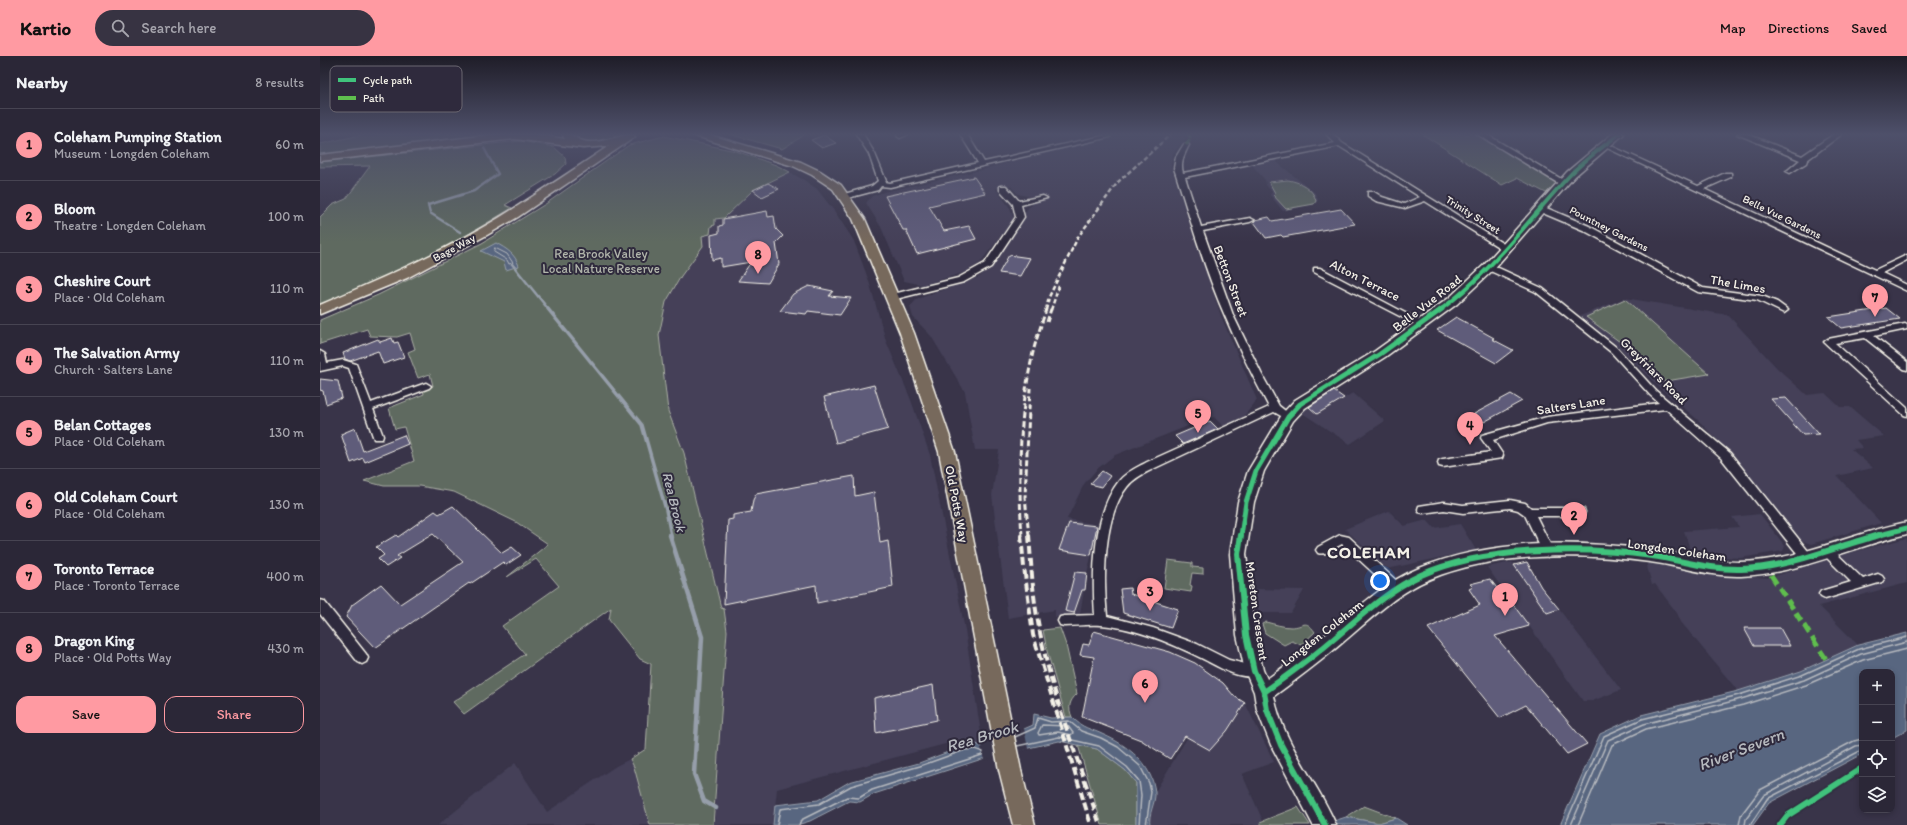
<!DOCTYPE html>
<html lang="en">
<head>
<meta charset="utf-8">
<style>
	:root { --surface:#2b2737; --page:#373342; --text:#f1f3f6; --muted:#a6a5ad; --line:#474452; --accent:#ff9aa2 }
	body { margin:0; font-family:Itim,sans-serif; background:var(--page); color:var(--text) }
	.controls { position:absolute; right:12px; bottom:12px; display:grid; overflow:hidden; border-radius:8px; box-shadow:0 2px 6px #0003 }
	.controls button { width:36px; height:36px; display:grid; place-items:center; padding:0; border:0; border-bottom:1px solid var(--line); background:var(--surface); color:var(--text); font:20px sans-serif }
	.you { position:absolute; left:1060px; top:525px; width:14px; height:14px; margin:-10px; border:3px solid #fff; border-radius:50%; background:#1a73e8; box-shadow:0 0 0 6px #1a73e833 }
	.badge { display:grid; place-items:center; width:26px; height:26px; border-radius:50%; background:var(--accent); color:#111; font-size:13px; font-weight:700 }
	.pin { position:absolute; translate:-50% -33px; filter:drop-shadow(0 1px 2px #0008) }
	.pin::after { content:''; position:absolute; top:21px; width:14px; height:12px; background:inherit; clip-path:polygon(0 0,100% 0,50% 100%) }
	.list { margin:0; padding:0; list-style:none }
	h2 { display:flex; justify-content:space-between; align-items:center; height:52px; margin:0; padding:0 16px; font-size:17px }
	h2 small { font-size:13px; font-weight:400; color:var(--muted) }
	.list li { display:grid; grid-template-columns:26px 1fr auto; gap:12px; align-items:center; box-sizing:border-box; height:72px; padding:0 16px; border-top:1px solid var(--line) }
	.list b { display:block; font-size:15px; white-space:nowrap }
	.list p { margin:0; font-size:13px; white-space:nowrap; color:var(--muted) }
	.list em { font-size:13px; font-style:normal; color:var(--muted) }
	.actions { display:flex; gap:8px; padding:12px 16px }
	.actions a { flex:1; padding:9px 0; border:1px solid var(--accent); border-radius:12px; text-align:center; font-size:14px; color:var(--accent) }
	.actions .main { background:var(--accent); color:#111 }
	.icon { flex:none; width:22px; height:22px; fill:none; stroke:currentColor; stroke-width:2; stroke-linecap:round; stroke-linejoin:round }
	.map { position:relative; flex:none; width:1587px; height:769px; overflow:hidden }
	header { display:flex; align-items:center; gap:24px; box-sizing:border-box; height:56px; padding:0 20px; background:var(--accent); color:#111 }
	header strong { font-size:19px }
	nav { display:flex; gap:22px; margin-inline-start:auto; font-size:14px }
	.search { width:280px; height:36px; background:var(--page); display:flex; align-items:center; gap:10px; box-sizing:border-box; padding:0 14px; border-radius:22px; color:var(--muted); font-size:15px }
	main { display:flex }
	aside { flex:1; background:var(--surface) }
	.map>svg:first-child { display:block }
	.built { fill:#444058 }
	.green { fill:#5f6b60; stroke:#aaaea4 }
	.water { fill:#586680; stroke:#969eaa }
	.pier { fill:#393449 }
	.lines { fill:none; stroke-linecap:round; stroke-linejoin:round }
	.shore-far1 { stroke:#b6b9be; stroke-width:1 }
	.shore { stroke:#b6b9be; stroke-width:1.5 }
	.stream-far2 { stroke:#969eaa; stroke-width:2.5 }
	.stream-far1 { stroke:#969eaa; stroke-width:3.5 }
	.stream { stroke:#969eaa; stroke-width:4.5 }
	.building { fill:#5f5c7a; stroke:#f4f1e8 }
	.street-casing { stroke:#f4f1e8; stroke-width:3 }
	.secondary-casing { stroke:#f4f1e8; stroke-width:3 }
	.primary-casing { stroke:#f4f1e8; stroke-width:3 }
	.street { fill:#2f2a3d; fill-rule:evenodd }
	.secondary { fill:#2f2a3d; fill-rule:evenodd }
	.primary { fill:#77695c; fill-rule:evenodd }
	.rail-far2 { stroke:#f4f1e8; stroke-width:2.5; stroke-dasharray:4.5 2.5; stroke-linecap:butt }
	.rail-far1 { stroke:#f4f1e8; stroke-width:3; stroke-dasharray:6 3; stroke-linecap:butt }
	.rail { stroke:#f4f1e8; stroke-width:4; stroke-dasharray:8 4; stroke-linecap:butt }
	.quiet-far1 { stroke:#5fbe4e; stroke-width:3; stroke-dasharray:6 3; stroke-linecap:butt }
	.quiet { stroke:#5fbe4e; stroke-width:5; stroke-dasharray:10 5; stroke-linecap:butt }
	.cycleway-far2-casing { stroke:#2f2a3d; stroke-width:6 }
	.cycleway-far1-casing { stroke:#2f2a3d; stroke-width:8 }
	.cycleway-casing { stroke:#2f2a3d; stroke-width:9 }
	.cycleway-far2 { stroke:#40c37c; stroke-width:4 }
	.cycleway-far1 { stroke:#40c37c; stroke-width:5 }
	.cycleway { stroke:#40c37c; stroke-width:6 }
	.labels { text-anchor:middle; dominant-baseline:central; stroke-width:4; stroke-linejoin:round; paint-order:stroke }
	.far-street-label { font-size:11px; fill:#f4f1e8; stroke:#2f2a3d }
	.park-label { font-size:13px; fill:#b1b5ab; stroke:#2f2a3d }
	.street-label { font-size:13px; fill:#f4f1e8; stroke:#2f2a3d }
	.water-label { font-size:14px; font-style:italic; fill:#b6b9be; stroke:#2f2a3d }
	.district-label { font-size:17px; font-weight:bold; letter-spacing:1px; fill:#f4f1e8; stroke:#2f2a3d }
	.near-water-label { font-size:17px; font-style:italic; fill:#b6b9be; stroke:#2f2a3d }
	.key { fill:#2f2a3d; stroke:#6a6670; stroke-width:1 }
	.key-label { font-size:11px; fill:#f4f1e8 }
</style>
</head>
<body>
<header>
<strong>Kartio</strong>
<div class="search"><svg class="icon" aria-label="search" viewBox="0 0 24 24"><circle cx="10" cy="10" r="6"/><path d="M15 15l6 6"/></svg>Search here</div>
<nav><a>Map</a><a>Directions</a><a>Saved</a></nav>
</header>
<main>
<aside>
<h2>Nearby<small>8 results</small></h2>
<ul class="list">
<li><span class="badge">1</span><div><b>Coleham Pumping Station</b><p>Museum · Longden Coleham</p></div><em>60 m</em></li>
<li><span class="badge">2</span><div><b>Bloom</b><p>Theatre · Longden Coleham</p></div><em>100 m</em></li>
<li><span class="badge">3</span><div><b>Cheshire Court</b><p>Place · Old Coleham</p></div><em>110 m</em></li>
<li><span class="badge">4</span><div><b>The Salvation Army</b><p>Church · Salters Lane</p></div><em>110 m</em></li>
<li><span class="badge">5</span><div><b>Belan Cottages</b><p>Place · Old Coleham</p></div><em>130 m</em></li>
<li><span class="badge">6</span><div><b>Old Coleham Court</b><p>Place · Old Coleham</p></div><em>130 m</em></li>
<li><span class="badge">7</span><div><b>Toronto Terrace</b><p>Place · Toronto Terrace</p></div><em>400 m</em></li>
<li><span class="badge">8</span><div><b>Dragon King</b><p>Place · Old Potts Way</p></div><em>430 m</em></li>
</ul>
<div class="actions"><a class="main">Save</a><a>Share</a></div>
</aside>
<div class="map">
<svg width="1587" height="769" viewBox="0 0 1587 769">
	<rect width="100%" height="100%" fill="#393449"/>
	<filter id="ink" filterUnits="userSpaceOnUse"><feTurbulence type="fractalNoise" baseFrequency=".025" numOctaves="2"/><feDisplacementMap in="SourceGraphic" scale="8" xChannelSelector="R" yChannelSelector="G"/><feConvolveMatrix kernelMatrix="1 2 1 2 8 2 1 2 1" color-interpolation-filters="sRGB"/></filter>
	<g filter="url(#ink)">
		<g class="built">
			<path d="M805,78H871L866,81L853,98L851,110L901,260L937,344L921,364L905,372L894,361L873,368L795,399L777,413L764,428L747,463L779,469L767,517L760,558L735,561V554L688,562L672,439L679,394H655L645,336L611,280L593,261L590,251L596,244L608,239L659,221L671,211L708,152L714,147L726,143L722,139L711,141L698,138L690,130L676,133L690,152L694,163L660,207L646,216L603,229L584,225L561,171L546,147L552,140L564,136L661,114L713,99Z"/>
			<path d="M953,103L995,137L998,144L995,148L963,155L950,139L952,136L946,129L945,124L931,108Z"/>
			<path d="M456,109L484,124L497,133L515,156L534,185L549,225L566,285L591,344L610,399L645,574L663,691L644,683L457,733L453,769H394L407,575L364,397L348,355L339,279L346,246L361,220L383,190L381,180L391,170L395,163Z"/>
			<path d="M1305,242L1408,259L1457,312L1487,339L1505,337L1520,351H1530L1564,380L1536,384L1543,392L1531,393L1553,412L1517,420L1561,467L1491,488L1480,484L1402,389L1378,364L1339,331L1298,290L1260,260Z"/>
			<path d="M1013,334L1024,342L1033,337L1065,365L1030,388L982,357L987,350Z"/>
			<path d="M1069,455L1084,470L1107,464L1114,472L1140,468L1156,494L1067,513L1025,473Z"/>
			<path d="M1440,458L1465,490L1463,495L1420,502L1372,499L1364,475L1419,471L1412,461Z"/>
			<path d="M1587,482V527L1499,550L1538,589L1481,615L1418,635L1361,566L1357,557L1335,528L1332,529L1327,510V507L1387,518L1449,522L1518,500Z"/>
			<path d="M1192,506L1206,527L1218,526L1301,634L1272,645H1263L1167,511Z"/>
			<path d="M934,533H937L984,534L971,557H939Z"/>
			<path d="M904,628L914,640L925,647L954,706L922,718L943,765L940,766L942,769H830L829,761L835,736L867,682Z"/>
			<path d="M310,703L314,711L330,769H118L195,707L227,756L296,710Z"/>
		</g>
		<g class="green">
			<path d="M45,78H172L0,99V88Z"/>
			<path d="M254,78H307C296,84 261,93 254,78Z"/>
			<path d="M409,78H486L462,93Z"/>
			<path d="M1102,78H1155L1237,128L1226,137L1197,122L1182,129Z"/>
			<path d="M344,80L416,95L456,109L470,116L433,134L404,162L395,163V169L391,170L390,178L382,180L383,190L361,220L346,246L339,279L348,355L364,397L401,552L404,553L407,575L393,769H330L314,711L310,703L326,693L331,608L320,603L289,564L291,552L144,658L133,646L205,598L182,570L239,530L216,503L187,521L228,488L196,466L134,436L99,430H64L44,425L94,405L84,371L75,373L69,352L104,338L103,334L113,330L110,318L98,322L88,296L95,293L90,277L77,281L50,280L47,273L0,288V264L58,239L162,187L227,147L309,89Z"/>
			<path d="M201,85L234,91L245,101L246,108L235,118L185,149L192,152L132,188L93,209L0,249V161L12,149L26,143L50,110L0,111V106Z"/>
			<path d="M968,124C980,126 993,132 996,145L994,148L966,153L953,139L955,137L949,126Z"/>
			<path d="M1305,243L1389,318L1340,326L1300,286L1266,261Z"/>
			<path d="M848,504L872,507V511L883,512V518L872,517L870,529L872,530L871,536L844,532Z"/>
			<path d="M946,566C954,568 963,571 971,571C984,571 985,562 995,576L981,589L972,585L964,589L945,577L942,568Z"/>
			<path d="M740,572L746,589L757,638C749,645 748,652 752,661H746L727,595L723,574Z"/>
			<path d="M758,689L777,693L805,714L816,727V769H782Z"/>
			<path d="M1044,750L1076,762L1059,767L1026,761Z"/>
			<path d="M978,751L990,769H942L940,766Z"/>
		</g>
		<g class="water">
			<path d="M176,187C187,193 195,198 199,210L186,214L184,206L161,195Z"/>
			<path d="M1587,577V674L1572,682V616H1542V698L1449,747L1433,769H1240L1280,678L1321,659L1418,635L1481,615L1538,589Z"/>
			<path d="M714,658L731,662L752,661C763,673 770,672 784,679C807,689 832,708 835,736C836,747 828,757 830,769H816V727L805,714L777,693L739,685L665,702L554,738L540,746L529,745L490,765L477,769H453L455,749L498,744L529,726L599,707L644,690L656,688L663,691L713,669Z"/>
			<path d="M1026,761L1059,767L1076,762L1087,769H1002Z"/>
		</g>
		<path class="pier" d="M704,672L708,693L664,704L661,692L664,689Z"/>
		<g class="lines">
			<path class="shore-far1" d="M175,192L187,198L193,207L189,208L187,204L174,196Z"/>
			<g class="shore">
				<path d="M722,669L748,670L753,677L751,679L738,676L719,679L718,677Z"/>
				<path d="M695,681L715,672L718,662L731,666L749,665L761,675L781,682L798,691L820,710L829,727L831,736L826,769"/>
				<path d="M697,690L739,681L779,690L807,711L819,725L821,739L819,769"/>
				<path d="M457,769L460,753L499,748L531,730L600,710L645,694L655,693L663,696L662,699L552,734L539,742L527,741L481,764L479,769"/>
				<path d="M1245,769L1284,680L1322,663L1419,639L1482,619L1539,593L1587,581"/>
				<path d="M1251,769L1288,684L1324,668L1421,643L1484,624L1541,598L1587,586"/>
				<path d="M1258,769L1292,689L1326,673L1423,649L1486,629L1543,604L1587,593"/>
				<path d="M1419,769L1421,759L1440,734L1534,685L1542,683"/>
				<path d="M1425,769L1426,763L1444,739L1536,690L1542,689"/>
				<path d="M1430,769L1447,743L1542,694"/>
			</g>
			<g class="stream-far2">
				<path d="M140,176L110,157L108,149L154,135L178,118L164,92"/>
				<path d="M192,208L229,254"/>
			</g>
			<path class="stream-far1" d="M228,253L322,369L346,454L351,480"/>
			<path class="stream" d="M350,479L382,581L374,718L384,745L396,752"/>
		</g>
		<g class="building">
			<path d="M504,79L516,87L502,92L491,84Z"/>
			<path d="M654,121L665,137L609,150L624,175L649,170L656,183L597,198L586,174H583L565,140Z"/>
			<path d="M448,127L459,133L442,141L433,134Z"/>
			<path d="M1021,153L1035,168L963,181L961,179L946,182L934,166L935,164L949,161L952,165Z"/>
			<path d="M447,155L448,161L454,160L456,173L463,180L456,187L459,208L448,227L418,225L431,206L401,211V202L392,204L391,179L399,177V170L403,169V163Z"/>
			<path d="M689,199L710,202L700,220L679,217Z"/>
			<path d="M489,230L513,235L509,240L531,242L520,259L488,255L486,258L460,255L473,238Z"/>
			<path d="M1566,252L1580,263L1521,272L1508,261Z"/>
			<path d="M1136,261L1174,282L1172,283L1193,294L1176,307L1117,274Z"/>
			<path d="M72,282L74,287L78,286L84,301L63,308L58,295L30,305L25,303L23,297L58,283L60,286Z"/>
			<path d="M0,323L18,325L22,342L6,348L3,335L0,334Z"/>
			<path d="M554,329L568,373L516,387L504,341Z"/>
			<path d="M1014,335L1024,342L997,358L989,351Z"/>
			<path d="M1191,338L1202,345L1164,366L1154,358Z"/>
			<path d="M1466,342L1499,378L1483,379L1451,343Z"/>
			<path d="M890,365L898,373L863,388L855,380Z"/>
			<path d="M35,372L43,395L84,379L88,388L45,406L43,402L31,407L21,378Z"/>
			<path d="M782,415L790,420L782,431L770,428Z"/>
			<path d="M534,420L535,440L554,436L560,487L568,485L573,531L497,547L496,529L404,548L408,464L413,463V459L431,456L433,444L436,438Z"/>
			<path d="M133,450L182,497L192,491L201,499L186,509L183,506L150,528L149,527L55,592L26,561L32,549L61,528L80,548L143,506L113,478L77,500L80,502L66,511L58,503L64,499L56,491L76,479L78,481L115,455L119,458Z"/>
			<path d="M749,467L777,470L771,499L739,494Z"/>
			<path d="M1207,506L1221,531L1239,553L1227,557L1194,509Z"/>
			<path d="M755,516L767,517L765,534H762L754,557L745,555Z"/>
			<path d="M1170,523L1186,544L1189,543L1209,570L1175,580L1267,688L1247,698L1206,649L1180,662L1108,572L1160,549L1149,533L1153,531L1150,528Z"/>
			<path d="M810,532L811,538L858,553L851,572L803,557L800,533Z"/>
			<path d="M1424,572H1460L1470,590H1434Z"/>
			<path d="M774,575L850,596L875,607L903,627L914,640L925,647L907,675L890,694L865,680L850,703L821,684L762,661L774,601L760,599L763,588L769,589Z"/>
			<path d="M613,629L617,664L556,677L554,642Z"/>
		</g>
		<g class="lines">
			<g class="street-casing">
				<g id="street">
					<path d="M536,78H543L555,98L566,125L565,126L570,127L658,107L640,78H647L664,106L787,79L790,81L570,131L561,130L558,134L524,143H521V139L552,130L558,125L549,98Z"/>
					<path d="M578,78H589L580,82L577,80Z"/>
					<path d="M1006,78H1013L1022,87L1190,192L1186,194H1183L1105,145L1085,152L1056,145L1048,140V136H1054L1062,141L1084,148L1100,141L1019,90L865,121L881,171L930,162L934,164L930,166L883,175L913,259L941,317L959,350L973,361L968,364L954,356L835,412C825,417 814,422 807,431C783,461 783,523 787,560L833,572L877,588L909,604L938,611L940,615L938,619C923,625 900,612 887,605C854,588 817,572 781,569C768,568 756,570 744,570L740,569L738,565L740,561L744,560L775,559C772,518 773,458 799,425C806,416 818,411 827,406L949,351C933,321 918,291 905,260C884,212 870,162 854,112L856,101L864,88H868L869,89C864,99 860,106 863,117L1015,87Z"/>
					<path d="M1157,78H1166L1248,127L1241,129Z"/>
					<path d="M1417,78H1427L1482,100L1514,78H1522L1487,104L1486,107L1470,117L1466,115L1468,114L1480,104Z"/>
					<path d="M1283,88H1287L1378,130L1405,117H1411V121L1384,133L1555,214L1587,199V204L1562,217L1587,229V235L1283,90Z"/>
					<path d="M680,130H686L699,145L723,140L727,142L701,149L704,161L671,211L644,226L572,244L569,243V239L638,222L665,207L696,161L693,148L680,134Z"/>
					<path d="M1218,151H1224L1269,170L1383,232L1442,240L1457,246L1468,254L1464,257L1437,244L1378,236L1263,174L1218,155Z"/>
					<path d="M1166,209H1172L1222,232L1297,292L1336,335L1410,397L1492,500L1494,503L1492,506L1488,508L1484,506L1402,403L1346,353L1227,367L1173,384L1183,399L1182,402L1123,411L1119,410L1118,407L1119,404L1123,403L1171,396L1161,382L1162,379L1227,361L1339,347L1330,339L1291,296L1216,236L1166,213Z"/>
					<path d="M994,212H1000L1106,268L1102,271L1099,270L994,216Z"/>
					<path d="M1585,268L1587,269V273L1554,280L1587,306V314L1584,313L1545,282L1515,287L1587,352V360L1584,359L1504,286L1508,283Z"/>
					<path d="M0,295L5,298L7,307L23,304L36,308L51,347L106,327L111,330L109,332L53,353L63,380L62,383H54L29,312L23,310L0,315Z"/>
					<path d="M1190,444L1205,447L1211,452H1260L1264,453L1265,456L1264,459L1260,460H1216L1234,496L1232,499L1228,501L1224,499L1205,459L1198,454L1190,452L1143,457L1124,454L1103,457L1099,456L1098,453L1099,450L1124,446L1143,449Z"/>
					<path d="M1020,479L1029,481L1081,529L1083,532L1081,535L1077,537L1073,535L1022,488C1015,491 1006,500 998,497L996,494L998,491Z"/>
					<path d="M1508,491L1512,493L1543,523L1558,518L1562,520L1564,523L1562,526L1505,543L1501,541L1499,538L1501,535L1531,526L1504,499L1502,496L1504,493Z"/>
					<path d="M0,544L4,545L46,598L48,602L46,606L42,608L38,606L0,558Z"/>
				</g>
			</g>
			<g class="secondary-casing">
				<path id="secondary" d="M1292,78H1304L1255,120L1173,214L1137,248L1065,301L985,352L973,365L944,415L934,446L926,498L935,579L943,614L947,623C969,607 990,592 1010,575C1038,552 1064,527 1097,513C1169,483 1252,484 1328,493C1359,496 1389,506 1420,506C1477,505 1532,477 1587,466V478C1532,491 1478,518 1421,520C1390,521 1361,510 1330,506C1261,497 1175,496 1110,523C1076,537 1050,564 1022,587C1000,606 977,623 954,640C963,688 997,725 1016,769H993L951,689L937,654L934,636L925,615L917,579L910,498L918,446L928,415L963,357L975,344L1055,295L1129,242L1165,208L1247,116Z"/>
			</g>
			<g class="primary-casing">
				<g id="primary">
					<path d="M178,78H215L245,83L242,78C256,78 257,86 271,86C286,86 301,78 314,79L315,81L198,161L167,179L87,222L0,258V249C65,221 130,193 190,155C223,134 256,112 289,90L263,92L195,83L0,105V99Z"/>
					<path d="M369,78H387L481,106L500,115L521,129L545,163L594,277L635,396L701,714L715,769H693L679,714L619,396L580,277L533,163L513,133L492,119L473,110Z"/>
				</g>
			</g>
			<use href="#street" class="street"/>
			<use href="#secondary" class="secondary"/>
			<use href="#primary" class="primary"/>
			<g class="rail-far2">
				<path d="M726,254L729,241L758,181L798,126L851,78"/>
				<path d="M731,254L739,230"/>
			</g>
			<g class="rail-far1">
				<path d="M727,266L731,253"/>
				<path d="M702,480C698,422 699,363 711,306C714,288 721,271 726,253"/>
				<path d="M709,480L705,441L710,332"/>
			</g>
			<g class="rail">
				<path d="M701,479L704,511L713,579L771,769"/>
				<path d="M709,479C711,504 712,529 716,554C727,627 757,700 780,769"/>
			</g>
			<g class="quiet-far1">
				<path d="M787,81L794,78"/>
				<path d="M866,89L871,82L868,78"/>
			</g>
			<path class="quiet" d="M1451,519L1506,603"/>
			<g class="cycleway-far2-casing">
				<path id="cycleway-far2" d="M1120,254C1171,217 1207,165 1250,119C1264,104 1283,91 1299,78"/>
			</g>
			<g class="cycleway-far1-casing">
				<g id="cycleway-far1">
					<path d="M921,480L926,446L936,415L968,361L980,348L1060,298L1122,253"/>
					<path d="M1556,480L1587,472"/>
				</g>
			</g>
			<g class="cycleway-casing">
				<g id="cycleway">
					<path d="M921,479L918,498L926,579L934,615L944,636L947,654L961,689L1005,769"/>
					<path d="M944,636C967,620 989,604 1010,586C1040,561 1066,535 1101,519C1163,491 1266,490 1332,500C1361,504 1390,514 1421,513C1469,512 1514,491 1559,479"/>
					<path d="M1460,769L1467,760L1542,712"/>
				</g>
			</g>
			<use href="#cycleway-far2" class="cycleway-far2"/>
			<use href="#cycleway-far1" class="cycleway-far1"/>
			<use href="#cycleway" class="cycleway"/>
		</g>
	</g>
	<linearGradient id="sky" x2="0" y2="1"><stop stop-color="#1f1d28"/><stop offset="0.42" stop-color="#4e506a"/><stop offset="1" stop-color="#4e506a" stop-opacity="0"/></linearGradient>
	<rect width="1587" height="186" fill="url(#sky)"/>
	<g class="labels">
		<g class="far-street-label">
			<text transform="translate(1153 159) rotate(32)">Trinity Street</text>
			<text transform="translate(1462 161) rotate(26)">Belle Vue Gardens</text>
			<text transform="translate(1289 173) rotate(27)">Pountney Gardens</text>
			<text transform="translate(134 192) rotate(-28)">Bage Way</text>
		</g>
		<g class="park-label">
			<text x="281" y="197">Rea Brook Valley<tspan x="281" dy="15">Local Nature Reserve</tspan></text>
		</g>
		<g class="street-label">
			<text transform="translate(1045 224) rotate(27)">Alton Terrace</text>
			<text transform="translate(911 225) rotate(69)">Betton Street</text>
			<text transform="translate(1418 228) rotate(10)">The Limes</text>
			<text transform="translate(1107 247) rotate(-38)">Belle Vue Road</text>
			<text transform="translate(1334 315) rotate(45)">Greyfriars Road</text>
			<text transform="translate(1251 349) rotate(-9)">Salters Lane</text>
			<text transform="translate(637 448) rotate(79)">Old Potts Way</text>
			<text transform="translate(1357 494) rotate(8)">Longden Coleham</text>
			<text transform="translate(937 555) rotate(82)">Moreton Crescent</text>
			<text transform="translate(1002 577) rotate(-38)">Longden Coleham</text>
		</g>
		<g class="water-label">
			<text transform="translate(354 446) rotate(76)">Rea Brook</text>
		</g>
		<g class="district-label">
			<text x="1049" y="496">COLEHAM</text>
		</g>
		<g class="near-water-label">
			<text transform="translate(662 680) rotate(-16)">Rea Brook</text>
			<text transform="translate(1421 693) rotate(-21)">River Severn</text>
		</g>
	</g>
	<rect x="10" y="10" width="132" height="46" rx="6" class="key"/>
	<rect x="18" y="22" width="18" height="4" fill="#40c37c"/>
	<rect x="18" y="40" width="18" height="4" fill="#5fbe4e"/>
	<g class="key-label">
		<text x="43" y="28">Cycle path</text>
		<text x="43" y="46">Path</text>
	</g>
</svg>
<div class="controls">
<button>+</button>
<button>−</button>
<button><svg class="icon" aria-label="locate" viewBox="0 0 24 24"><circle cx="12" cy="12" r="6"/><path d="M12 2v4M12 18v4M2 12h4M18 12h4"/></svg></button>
<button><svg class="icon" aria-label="layers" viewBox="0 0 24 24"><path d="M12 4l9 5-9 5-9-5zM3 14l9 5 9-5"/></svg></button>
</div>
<div class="you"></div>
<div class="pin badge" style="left:1185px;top:560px">1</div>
<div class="pin badge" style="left:1254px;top:479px">2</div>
<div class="pin badge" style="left:830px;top:555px">3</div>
<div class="pin badge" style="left:1150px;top:389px">4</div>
<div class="pin badge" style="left:878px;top:377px">5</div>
<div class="pin badge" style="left:825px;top:647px">6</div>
<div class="pin badge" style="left:1555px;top:261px">7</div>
<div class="pin badge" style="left:438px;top:218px">8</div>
</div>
</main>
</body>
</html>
